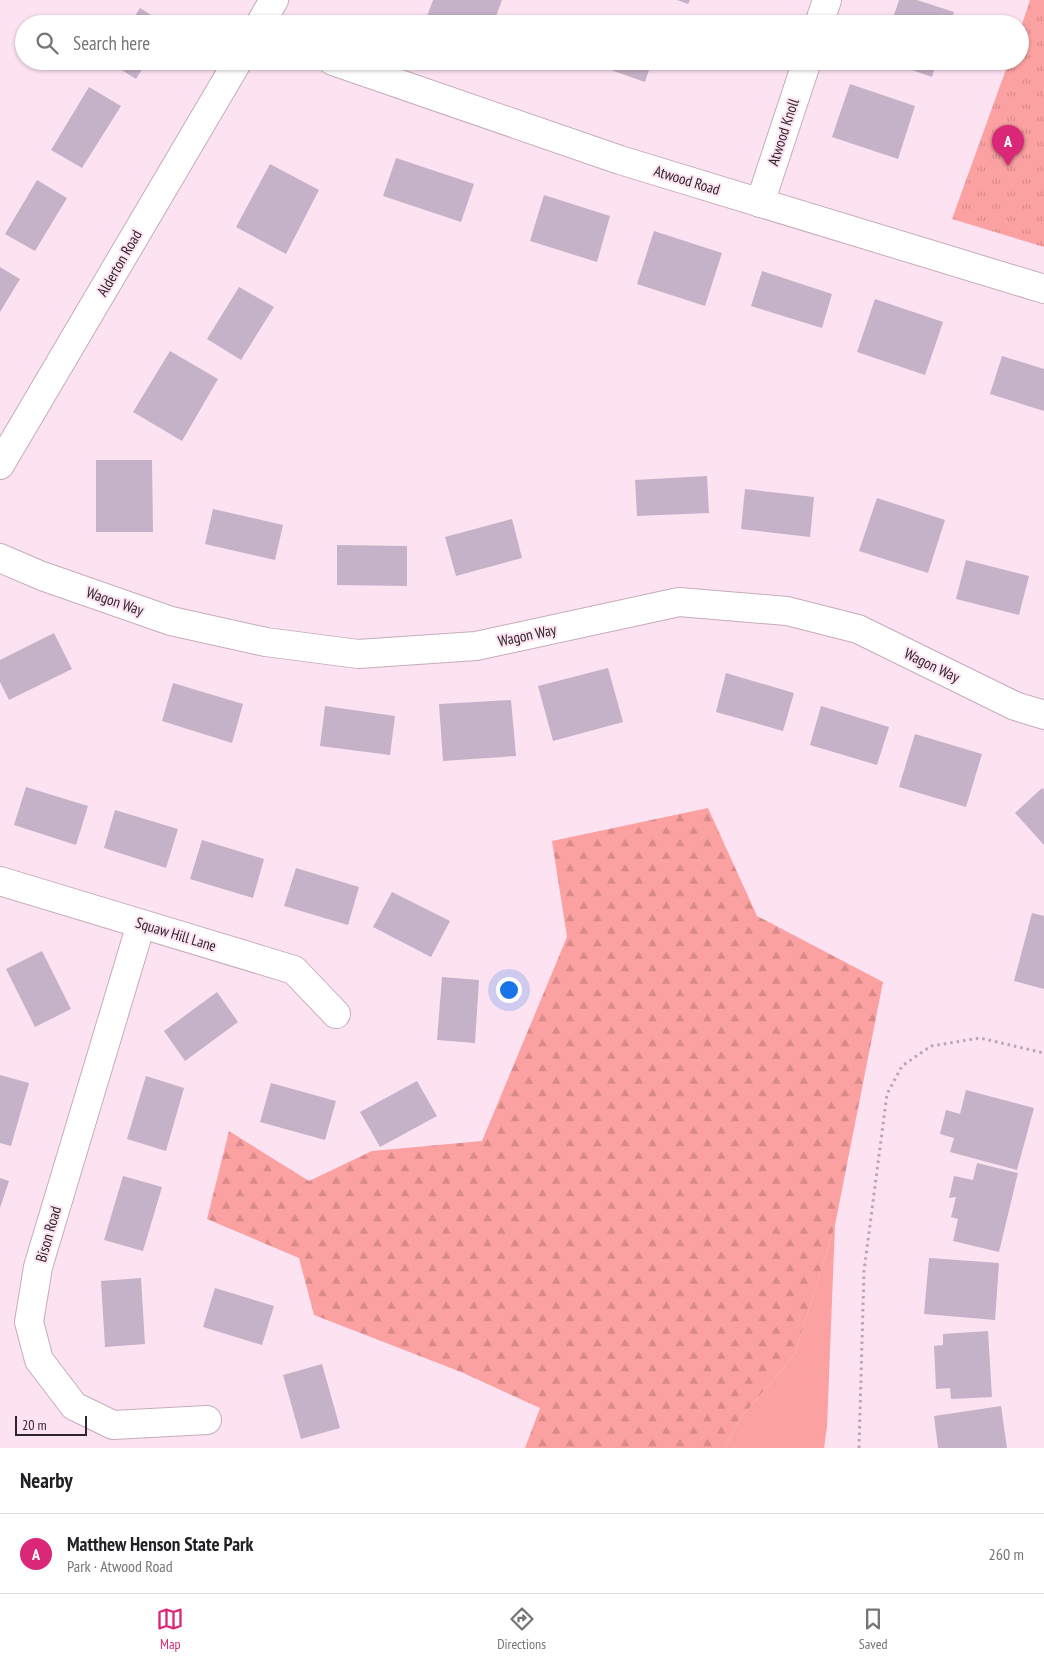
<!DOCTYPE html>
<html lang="en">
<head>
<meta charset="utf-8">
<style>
	:root { --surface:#fff; --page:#f2f2f2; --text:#202124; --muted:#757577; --line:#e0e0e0; --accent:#db2777 }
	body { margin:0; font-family:"PT Sans Narrow",sans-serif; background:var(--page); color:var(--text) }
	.scale { position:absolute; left:15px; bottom:12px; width:72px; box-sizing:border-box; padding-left:5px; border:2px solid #2f252b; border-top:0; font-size:14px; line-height:18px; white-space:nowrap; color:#2f252b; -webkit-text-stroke:4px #fde2f2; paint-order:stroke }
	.you { position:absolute; left:508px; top:989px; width:18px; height:18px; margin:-12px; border:4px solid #fff; border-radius:50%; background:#1a73e8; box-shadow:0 0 0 8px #1a73e833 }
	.badge { display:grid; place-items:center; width:32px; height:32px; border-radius:50%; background:var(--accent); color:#fff; font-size:16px; font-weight:700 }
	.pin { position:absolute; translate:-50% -41px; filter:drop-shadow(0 1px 2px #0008) }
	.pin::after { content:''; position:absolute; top:26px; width:18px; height:15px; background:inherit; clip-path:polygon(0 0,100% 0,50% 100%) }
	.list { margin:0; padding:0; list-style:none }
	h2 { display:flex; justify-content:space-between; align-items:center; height:65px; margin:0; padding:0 20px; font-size:21px }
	h2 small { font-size:16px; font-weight:400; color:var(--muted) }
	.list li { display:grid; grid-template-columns:32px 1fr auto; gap:15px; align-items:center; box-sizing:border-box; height:80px; padding:0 20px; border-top:1px solid var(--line) }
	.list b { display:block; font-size:19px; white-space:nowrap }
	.list p { margin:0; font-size:16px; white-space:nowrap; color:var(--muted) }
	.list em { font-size:16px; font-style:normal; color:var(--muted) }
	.icon { flex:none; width:28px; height:28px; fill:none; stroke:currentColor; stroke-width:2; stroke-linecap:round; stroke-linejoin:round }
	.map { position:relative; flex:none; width:1044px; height:1448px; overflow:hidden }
	.search { position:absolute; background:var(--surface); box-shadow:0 1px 4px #0004; left:15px; right:15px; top:15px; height:55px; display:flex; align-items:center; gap:12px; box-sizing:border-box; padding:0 18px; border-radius:28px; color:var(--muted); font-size:19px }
	.sheet { height:145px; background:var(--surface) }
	nav { display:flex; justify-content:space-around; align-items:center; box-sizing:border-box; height:70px; border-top:1px solid var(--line); background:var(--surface); font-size:14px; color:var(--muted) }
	nav a { display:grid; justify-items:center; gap:2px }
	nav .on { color:var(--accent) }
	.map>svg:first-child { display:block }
	.green { fill:#fca1a1 }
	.forest { fill:url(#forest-firs) }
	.park { fill:url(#park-tufts) }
	.building { fill:#c5b2c8 }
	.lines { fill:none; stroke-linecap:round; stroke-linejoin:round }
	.minor-casing { stroke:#c5acbb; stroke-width:30 }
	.path { stroke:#bba5b2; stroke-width:3; stroke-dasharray:2.5 4; stroke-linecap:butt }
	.minor { stroke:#fff; stroke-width:28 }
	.labels { text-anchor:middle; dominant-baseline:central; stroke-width:4; stroke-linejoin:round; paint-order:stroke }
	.street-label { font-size:15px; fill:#2f252b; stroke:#fde2f2 }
</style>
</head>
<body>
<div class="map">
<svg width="1044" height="1448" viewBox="0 0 1044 1448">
	<defs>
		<pattern id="forest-firs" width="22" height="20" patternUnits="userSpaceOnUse" patternTransform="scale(1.25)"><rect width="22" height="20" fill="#fca1a1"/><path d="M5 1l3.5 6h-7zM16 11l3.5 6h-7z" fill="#d88a8b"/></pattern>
		<pattern id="park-tufts" width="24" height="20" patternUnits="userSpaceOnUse" patternTransform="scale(1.25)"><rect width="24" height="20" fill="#fca1a1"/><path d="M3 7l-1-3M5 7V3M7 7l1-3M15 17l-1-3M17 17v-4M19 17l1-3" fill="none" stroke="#d88a8b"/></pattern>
	</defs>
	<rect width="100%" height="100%" fill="#fde2f2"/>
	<path class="green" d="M835,1225L827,1427L824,1448H725L739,1420L795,1354Z"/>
	<path class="forest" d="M708,808L757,916L883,982L835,1225L795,1354L739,1420L725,1448H525L540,1408L461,1372L314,1315L299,1258L207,1219L229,1131L309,1181L372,1151L482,1141L567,937L552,841Z"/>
	<path class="park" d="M1030,0H1044V247L952,219L1009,61H1020V30Z"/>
	<g class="building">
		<path d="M433,0H502L495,19L500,20L499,24H441L426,19Z"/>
		<path d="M677,0H690L688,4Z"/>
		<path d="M899,0H917L954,12L950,24H891Z"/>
		<path d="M140,8L165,24H130Z"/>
		<path d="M107,61H147L136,79Z"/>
		<path d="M585,61H652L645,82Z"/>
		<path d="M886,61H937L932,77Z"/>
		<path d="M850,84L915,106L898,159L832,137Z"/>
		<path d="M89,87L121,106L82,168L51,150Z"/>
		<path d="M396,158L474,184L461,222L383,196Z"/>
		<path d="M270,164L319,190L286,254L236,227Z"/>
		<path d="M37,180L67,198L35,251L5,234Z"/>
		<path d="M544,195L610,216L597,262L530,241Z"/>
		<path d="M654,231L722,253L705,306L637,284Z"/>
		<path d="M0,267L20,279L0,312Z"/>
		<path d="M762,271L832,294L822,328L751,306Z"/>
		<path d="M239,287L274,307L241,360L207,339Z"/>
		<path d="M875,299L943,322L925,375L857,352Z"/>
		<path d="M170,351L218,379L182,441L133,412Z"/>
		<path d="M1002,356L1044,369V411L990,394Z"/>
		<path d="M96,460H152L153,532H96Z"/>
		<path d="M707,476L709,513L637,516L635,480Z"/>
		<path d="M745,489L814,497L810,537L741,529Z"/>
		<path d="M877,498L945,520L928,573L859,551Z"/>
		<path d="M213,509L283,525L275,560L205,544Z"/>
		<path d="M512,519L522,558L456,576L445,537Z"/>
		<path d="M337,545L407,546V586L337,585Z"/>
		<path d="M966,560L1029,576L1019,615L956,599Z"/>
		<path d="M54,633L72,669L9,700L0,682V660Z"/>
		<path d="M608,668L623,722L553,741L538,686Z"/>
		<path d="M726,673L794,693L783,731L716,712Z"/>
		<path d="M173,683L243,704L232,743L162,721Z"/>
		<path d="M511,700L516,756L443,761L439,704Z"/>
		<path d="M325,706L395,716L390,755L320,746Z"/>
		<path d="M821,706L889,727L877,765L810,745Z"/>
		<path d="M915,734L982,754L966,807L899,787Z"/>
		<path d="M26,787L88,806L76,845L14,825Z"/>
		<path d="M1042,788L1044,790V845L1015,813Z"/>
		<path d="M115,810L178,829L166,868L104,848Z"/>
		<path d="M202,840L264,859L253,898L190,879Z"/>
		<path d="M296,868L359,887L348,925L284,906Z"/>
		<path d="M392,892L450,921L431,957L373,927Z"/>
		<path d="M1032,913L1044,916V989L1014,981Z"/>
		<path d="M42,951L71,1009L35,1027L6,969Z"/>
		<path d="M442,977L479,980L475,1043L437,1040Z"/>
		<path d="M217,992L238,1022L185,1061L164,1031Z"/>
		<path d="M0,1075L29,1083L11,1146L0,1143Z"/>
		<path d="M146,1076L184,1088L166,1151L127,1139Z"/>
		<path d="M417,1081L437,1116L380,1147L360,1112Z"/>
		<path d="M271,1083L336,1101L325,1140L260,1122Z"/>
		<path d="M966,1090L1034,1108L1017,1170L950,1152L954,1138L940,1134L946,1110L960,1114Z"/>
		<path d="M977,1163L1018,1173L999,1252L953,1241L958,1219L951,1217L956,1197L949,1198L954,1176L973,1180Z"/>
		<path d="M123,1176L162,1187L143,1251L104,1240Z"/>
		<path d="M0,1178L9,1181L0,1208Z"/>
		<path d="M929,1258L999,1263L995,1320L924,1314Z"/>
		<path d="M141,1278L145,1344L105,1347L101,1281Z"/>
		<path d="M215,1288L274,1306L262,1345L203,1327Z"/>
		<path d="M988,1331L992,1397L951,1399L950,1388L936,1389L934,1346L943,1345V1334Z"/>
		<path d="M322,1364L340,1428L301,1439L283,1375Z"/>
		<path d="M1001,1406L1007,1448H938L934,1416Z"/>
	</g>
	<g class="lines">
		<g class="minor-casing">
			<g id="minor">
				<path d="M260,24L274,0"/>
				<path d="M819,24L827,0"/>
				<path d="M333,61L620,160L1044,289"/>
				<path d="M760,203L807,61"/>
				<path d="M0,465L238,61"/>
				<path d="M0,558L42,576L171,621L266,642L358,654L476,646L679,602L787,611L858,629L1015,706L1044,715"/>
				<path d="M0,881L294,970L336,1014"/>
				<path d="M141,924L38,1267L29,1322L39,1360L74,1406L113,1425L207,1420"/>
			</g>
		</g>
		<path class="path" d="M859,1448L864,1271L887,1094L902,1066L931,1046L980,1038L1044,1053"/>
		<use href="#minor" class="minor"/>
	</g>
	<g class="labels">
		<g class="street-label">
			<text transform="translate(783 132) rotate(-72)">Atwood Knoll</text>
			<text transform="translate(687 180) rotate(17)">Atwood Road</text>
			<text transform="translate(119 263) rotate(-60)">Alderton Road</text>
			<text transform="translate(115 601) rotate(19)">Wagon Way</text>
			<text transform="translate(527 635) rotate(-12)">Wagon Way</text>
			<text transform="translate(932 665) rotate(26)">Wagon Way</text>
			<text transform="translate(176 934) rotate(17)">Squaw Hill Lane</text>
			<text transform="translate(48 1234) rotate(-74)">Bison Road</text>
		</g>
	</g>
</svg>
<div class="scale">20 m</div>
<div class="you"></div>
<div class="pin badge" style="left:1008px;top:166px">A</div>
<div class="search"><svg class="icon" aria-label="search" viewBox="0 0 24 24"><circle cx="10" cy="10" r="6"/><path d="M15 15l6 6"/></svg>Search here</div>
</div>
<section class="sheet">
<h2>Nearby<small></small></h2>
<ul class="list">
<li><span class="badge">A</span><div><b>Matthew Henson State Park</b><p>Park · Atwood Road</p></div><em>260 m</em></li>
</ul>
</section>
<nav>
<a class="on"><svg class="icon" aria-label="map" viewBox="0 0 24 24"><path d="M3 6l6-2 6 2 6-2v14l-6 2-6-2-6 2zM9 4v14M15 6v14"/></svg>Map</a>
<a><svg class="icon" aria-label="directions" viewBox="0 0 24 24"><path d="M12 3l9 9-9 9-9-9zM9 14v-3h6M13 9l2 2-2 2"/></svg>Directions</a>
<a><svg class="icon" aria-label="saved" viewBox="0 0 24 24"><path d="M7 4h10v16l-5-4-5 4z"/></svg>Saved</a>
</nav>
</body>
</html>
